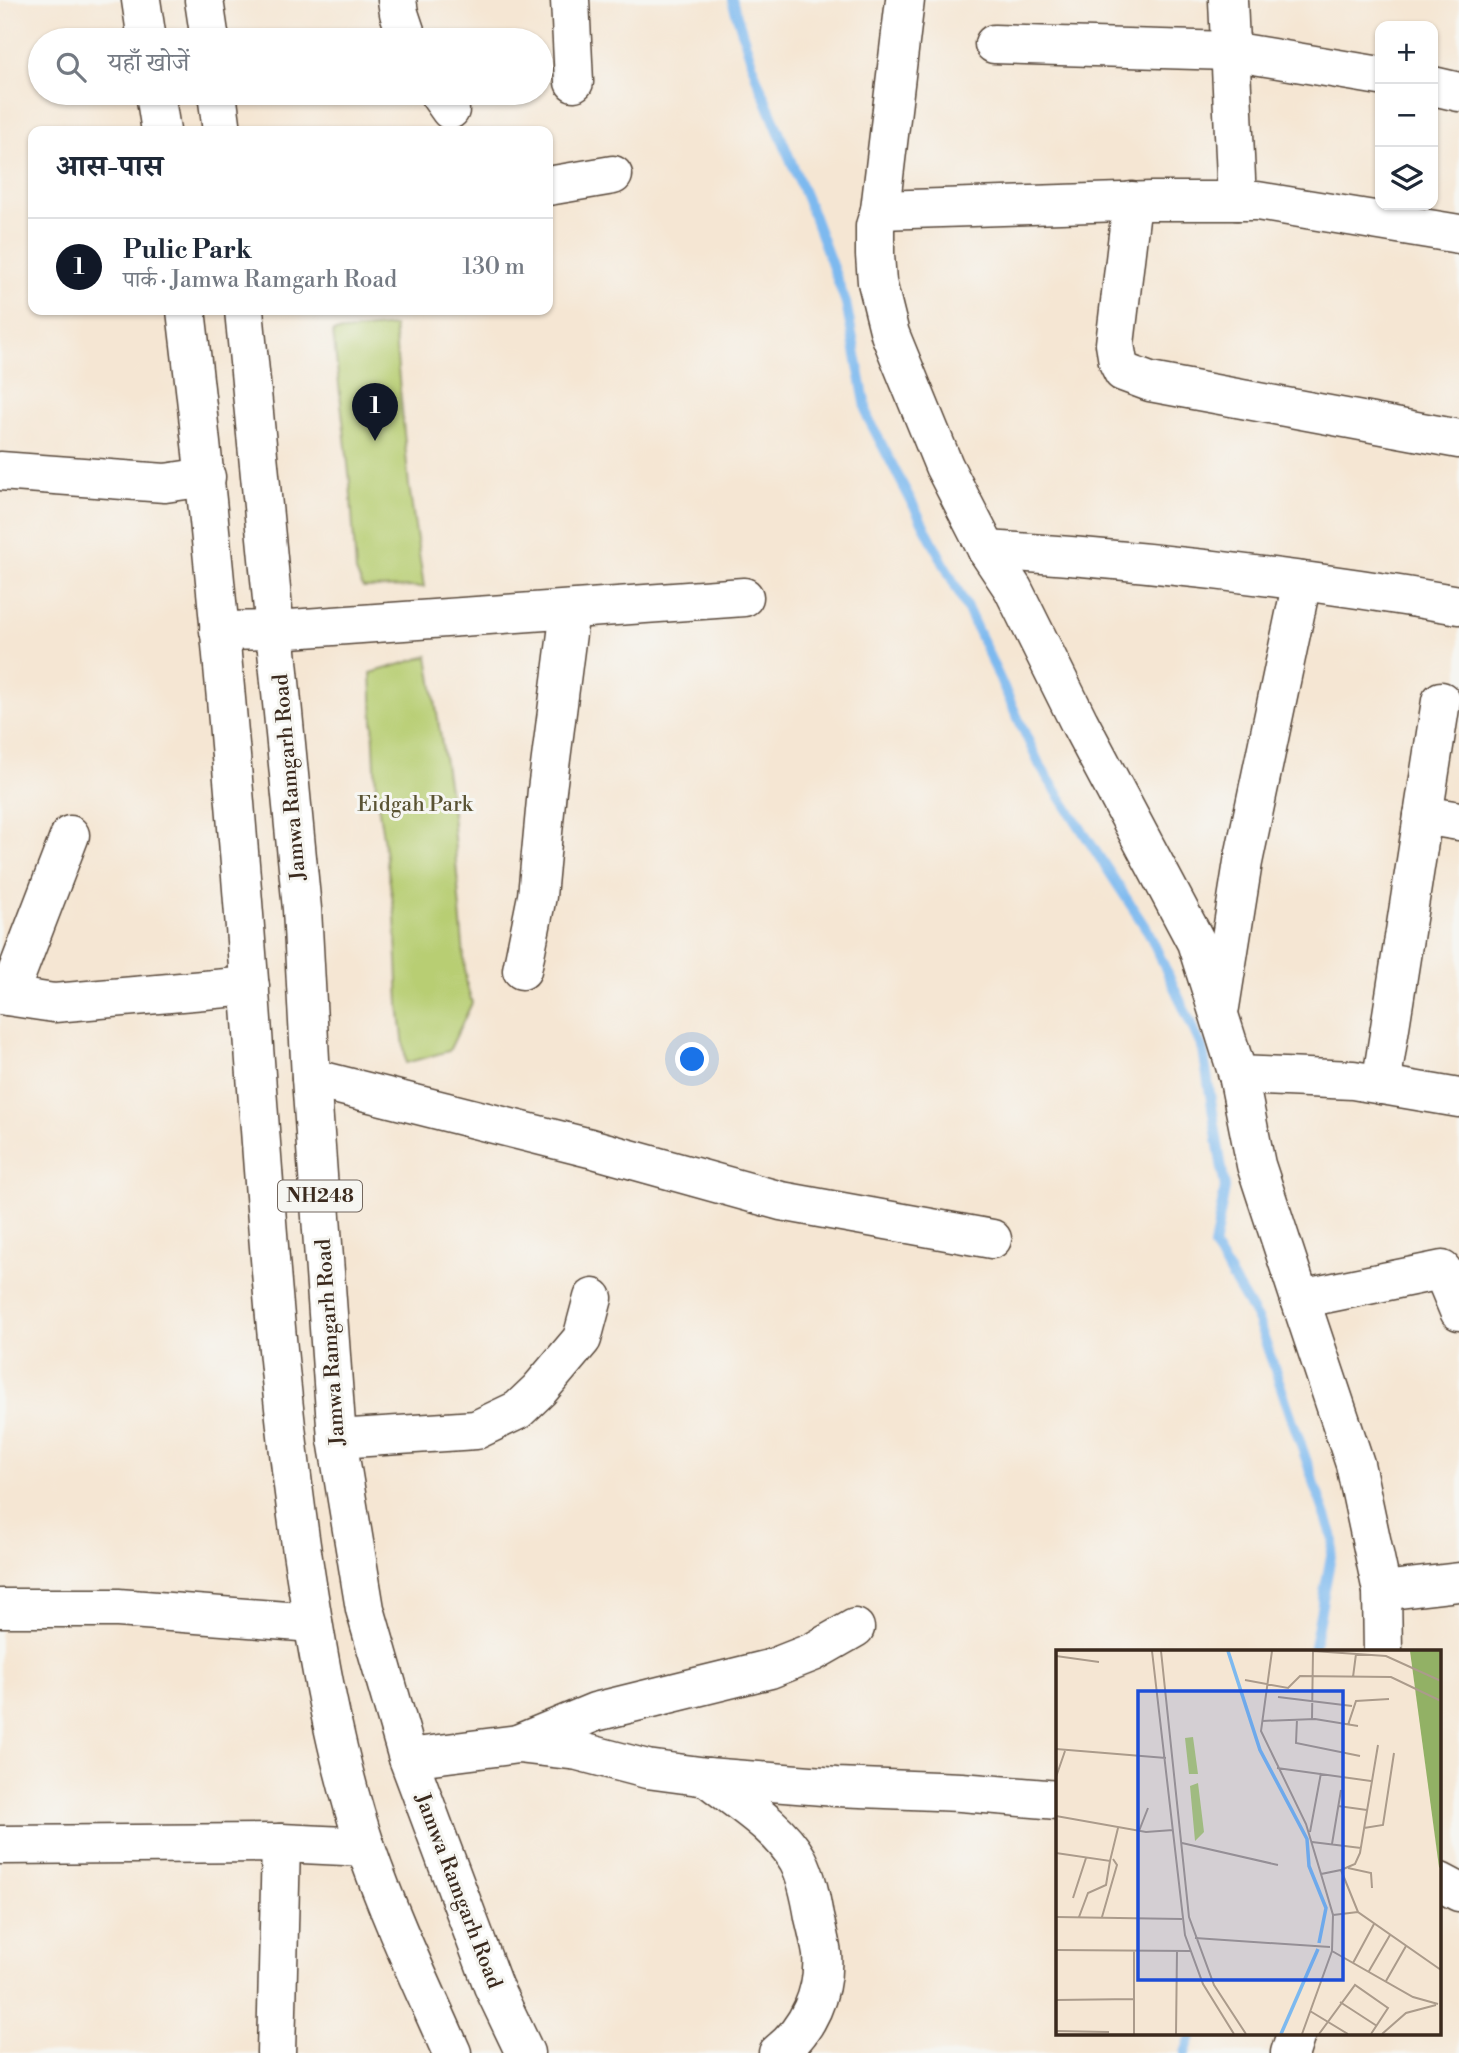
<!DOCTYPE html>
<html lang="hi">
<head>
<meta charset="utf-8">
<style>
	:root { --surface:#fff; --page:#f6f6f7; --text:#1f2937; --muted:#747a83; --line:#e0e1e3; --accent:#111827 }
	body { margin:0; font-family:"Libre Bodoni","Noto Serif Devanagari",serif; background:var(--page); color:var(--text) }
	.controls { position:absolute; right:21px; top:21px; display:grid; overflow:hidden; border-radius:14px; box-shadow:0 2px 5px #0004 }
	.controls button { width:63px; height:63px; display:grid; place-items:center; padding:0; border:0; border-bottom:2px solid var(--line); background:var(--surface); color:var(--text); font:35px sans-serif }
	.you { position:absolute; left:693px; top:1060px; width:24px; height:24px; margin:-18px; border:5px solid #fff; border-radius:50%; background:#1a73e8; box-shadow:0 0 0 10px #1a73e833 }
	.badge { display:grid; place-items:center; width:46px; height:46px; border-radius:50%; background:var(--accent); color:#fff; font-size:23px; font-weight:700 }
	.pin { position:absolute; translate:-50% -58px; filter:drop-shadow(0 2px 4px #0008) }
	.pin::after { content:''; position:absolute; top:37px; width:24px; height:21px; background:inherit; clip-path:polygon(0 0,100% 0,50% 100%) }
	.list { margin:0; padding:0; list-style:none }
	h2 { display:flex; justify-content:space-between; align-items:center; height:91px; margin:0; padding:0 28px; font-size:30px }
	h2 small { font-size:23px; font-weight:400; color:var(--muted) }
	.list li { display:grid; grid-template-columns:46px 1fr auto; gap:21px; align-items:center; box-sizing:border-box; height:98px; padding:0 28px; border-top:2px solid var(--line) }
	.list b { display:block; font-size:26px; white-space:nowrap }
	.list p { margin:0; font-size:23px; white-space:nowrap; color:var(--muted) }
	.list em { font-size:23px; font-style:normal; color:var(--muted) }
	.icon { flex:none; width:38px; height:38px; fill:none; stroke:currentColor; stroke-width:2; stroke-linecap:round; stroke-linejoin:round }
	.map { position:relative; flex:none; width:1459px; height:2053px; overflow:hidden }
	.search { position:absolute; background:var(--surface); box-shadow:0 2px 5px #0004; left:28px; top:28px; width:525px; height:77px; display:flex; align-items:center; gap:18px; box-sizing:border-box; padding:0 24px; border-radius:38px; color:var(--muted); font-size:26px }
	.panel { position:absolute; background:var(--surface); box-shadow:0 2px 5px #0004; left:28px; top:126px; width:525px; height:189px; border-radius:14px }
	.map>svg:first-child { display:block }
	.green { fill:#b8ce73; stroke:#7a7c48; stroke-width:2 }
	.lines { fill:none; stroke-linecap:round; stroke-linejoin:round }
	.stream { stroke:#7db9ef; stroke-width:10 }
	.minor-casing { stroke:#574639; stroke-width:41 }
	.highway-casing { stroke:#574639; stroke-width:41 }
	.minor { stroke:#fff; stroke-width:38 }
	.highway { stroke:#fff; stroke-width:38 }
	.labels { text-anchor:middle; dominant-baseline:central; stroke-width:6; stroke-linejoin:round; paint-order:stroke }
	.shield { fill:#f6f6f2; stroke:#73675e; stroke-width:2 }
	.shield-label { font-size:19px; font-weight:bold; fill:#3b2a1e }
	.street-label { font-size:21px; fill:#3b2a1e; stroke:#f6f6f2 }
	.park-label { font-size:21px; fill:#5a5333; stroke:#f6f6f2 }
	.inset-river { fill:none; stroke:#7db9ef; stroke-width:3.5 }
	.inset-road { fill:none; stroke:#ab9b8b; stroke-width:2 }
	.view { fill:#1d4ed8; fill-opacity:0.15; stroke:#1d4ed8; stroke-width:3.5 }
	.inset-edge { fill:none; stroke:#3b2a1e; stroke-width:3.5 }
</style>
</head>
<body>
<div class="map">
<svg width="1459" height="2053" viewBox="0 0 1459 2053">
	<rect width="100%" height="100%" fill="#f6f6f2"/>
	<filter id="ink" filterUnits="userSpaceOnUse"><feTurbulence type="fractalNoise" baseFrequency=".0143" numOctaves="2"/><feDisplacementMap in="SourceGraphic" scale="14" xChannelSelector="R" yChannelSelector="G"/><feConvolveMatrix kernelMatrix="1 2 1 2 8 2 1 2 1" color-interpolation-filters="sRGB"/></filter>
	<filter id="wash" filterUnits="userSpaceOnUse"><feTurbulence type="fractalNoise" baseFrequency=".00686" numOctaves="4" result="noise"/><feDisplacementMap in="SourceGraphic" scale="28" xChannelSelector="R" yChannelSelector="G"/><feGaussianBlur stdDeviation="1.57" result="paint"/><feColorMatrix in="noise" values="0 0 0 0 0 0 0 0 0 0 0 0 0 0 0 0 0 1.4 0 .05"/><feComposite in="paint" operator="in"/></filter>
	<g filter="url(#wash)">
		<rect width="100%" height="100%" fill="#f5e6d3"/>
		<g class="green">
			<path d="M394,326L409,486L424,587L363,588L356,572L350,482L333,332Z"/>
			<path d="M428,656L451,802L466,982L472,1003L449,1051L406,1063L399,1005L395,916L376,791L371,673Z"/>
		</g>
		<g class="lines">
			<g class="stream">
				<path d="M732,0L757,79L814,217L846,303L868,418L969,612L1040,766L1149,933L1203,1050L1225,1188L1214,1247L1258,1321L1334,1540L1313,1652"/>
				<path d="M1185,2053L1192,2034"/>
			</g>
		</g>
	</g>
	<g filter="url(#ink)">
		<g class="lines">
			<g class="minor-casing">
				<g id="minor">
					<path d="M397,0L399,13L408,40"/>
					<path d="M570,0L574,82"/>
					<path d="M905,0L880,210L875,226V255L877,282L890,334L944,466L987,550L1013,589L1079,722L1196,942L1238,1075L1256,1165L1300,1299L1442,1270L1459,1311"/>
					<path d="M1228,0L1237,201"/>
					<path d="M994,44L1230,51L1380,76"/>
					<path d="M1433,86L1459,92"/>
					<path d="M438,93L450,110"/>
					<path d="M548,186L613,175"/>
					<path d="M1132,201L1115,344L1118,362L1123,372L1150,382L1459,439"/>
					<path d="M880,210L1152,201H1257L1459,234"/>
					<path d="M0,471L165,483L206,477"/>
					<path d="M987,550C1146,560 1302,578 1459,605"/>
					<path d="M219,631L276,630L744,597"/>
					<path d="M1423,815L1459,821"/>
					<path d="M522,970L537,896L547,790L570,610"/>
					<path d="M0,995L54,1003L250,986"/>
					<path d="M8,996L70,835"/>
					<path d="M1220,1007L1243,862L1302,581"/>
					<path d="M1238,1075L1353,1080L1459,1098"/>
					<path d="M311,1078L590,1148L781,1201L992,1239"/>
					<path d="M1381,1085L1441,701"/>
					<path d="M1300,1299L1355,1464L1382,1591L1383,1652"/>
					<path d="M337,1439L476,1430L518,1410L539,1390L582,1339L593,1298"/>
					<path d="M1382,1591L1459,1582"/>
					<path d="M0,1608H118L313,1623"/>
					<path d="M520,1743L595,1712L770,1669L813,1652L855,1628"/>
					<path d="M408,1758L518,1744L578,1751L647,1769L707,1777L836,1787L961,1792L1058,1800"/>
					<path d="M707,1777C738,1802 778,1825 798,1860C807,1877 811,1899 814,1917C817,1929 820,1942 822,1954C825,1992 808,2030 778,2053"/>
					<path d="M0,1845L281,1843L366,1847"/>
					<path d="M1440,1882L1459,1892"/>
					<path d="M276,2053L281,1843"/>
					<path d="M1290,2053L1296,2034"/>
				</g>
			</g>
			<g class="highway-casing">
				<g id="highway">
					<path d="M141,0L147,40"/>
					<path d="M204,0L210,40"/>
					<path d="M155,93L161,131"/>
					<path d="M217,93L222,131"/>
					<path d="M186,310C213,537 233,765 250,993C264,1180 275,1366 302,1552C317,1651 334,1752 366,1848C390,1918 422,1985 452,2053"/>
					<path d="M244,310L302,909L311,1078L337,1439L350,1518L365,1609L408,1758L493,1986L525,2053"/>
				</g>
			</g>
			<use href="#minor" class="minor"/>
			<use href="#highway" class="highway"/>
		</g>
	</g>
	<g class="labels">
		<rect class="shield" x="278" y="1180.5" width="84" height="31" rx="5"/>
		<g class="shield-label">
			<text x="320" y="1196">NH248</text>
		</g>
		<g class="street-label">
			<text transform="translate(290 777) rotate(-95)">Jamwa Ramgarh Road</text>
			<text transform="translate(331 1342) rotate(-94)">Jamwa Ramgarh Road</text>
			<text transform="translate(458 1891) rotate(69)">Jamwa Ramgarh Road</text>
		</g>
		<g class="park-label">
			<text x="415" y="805">Eidgah Park</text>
		</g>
	</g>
	<g transform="translate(1056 1650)">
		<rect width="385" height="385" fill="#f5e6d3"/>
		<path d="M137,87L142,124H133L129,88ZM142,133L148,182L139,191L134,136Z" fill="#b8ce73"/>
		<path d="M354,1H385V219L383,217Z" fill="#92b165"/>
		<path class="inset-river" d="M172,1L204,100L251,189L253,216L270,258L263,293M225,384L262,299"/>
		<path class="inset-road" d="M96,1L129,285L147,334L178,384M105,1L133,267L158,335L190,384M216,1L205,81L250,174L265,224L285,220L302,262L385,320M257,1L330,6L385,31M0,6L43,12M297,27L300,4M189,30L232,38L244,26L335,27L385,51M222,47L296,56M241,69L240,93L304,106M256,69L257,1M206,71L259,69L302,76M292,75L300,51L333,49M0,99L110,108M221,118L315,131M0,127L9,101M282,156L311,160M0,166L90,182L117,180M308,178L327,175L338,103M83,181L92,158M254,182L265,123M256,192L305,198M126,193L222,215M276,194L285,140M0,203L54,211L62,178M292,218L315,223L316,238M285,220L299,214L304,203L322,95M265,224L277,265L276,301L357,347L382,354M17,248L30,208M277,265L302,262M0,267L126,269M23,267L32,243L50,235L54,211M46,267L61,215L57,209M139,288L274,297M0,300L134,301M297,313L318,274M313,321L334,285M330,331L350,296M0,350L78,349M284,352L321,376M254,361L292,384M0,381L53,382M78,384V301M120,384L121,300M246,384L276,301M263,384L299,335L332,358L315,384M326,384L350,363L380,355"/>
		<path class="view" d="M82,41H287V330H82Z"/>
		<rect width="385" height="385" class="inset-edge"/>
	</g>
</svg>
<div class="controls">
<button>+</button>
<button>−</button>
<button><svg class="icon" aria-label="layers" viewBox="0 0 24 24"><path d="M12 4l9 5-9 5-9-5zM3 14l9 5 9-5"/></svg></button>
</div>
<div class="you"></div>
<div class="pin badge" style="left:375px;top:441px">1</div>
<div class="search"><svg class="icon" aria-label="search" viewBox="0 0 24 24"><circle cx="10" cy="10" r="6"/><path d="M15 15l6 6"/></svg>यहाँ खोजें</div>
<section class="panel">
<h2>आस-पास<small></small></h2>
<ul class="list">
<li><span class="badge">1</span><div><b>Pulic Park</b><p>पार्क · Jamwa Ramgarh Road</p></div><em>130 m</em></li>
</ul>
</section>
</div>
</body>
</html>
